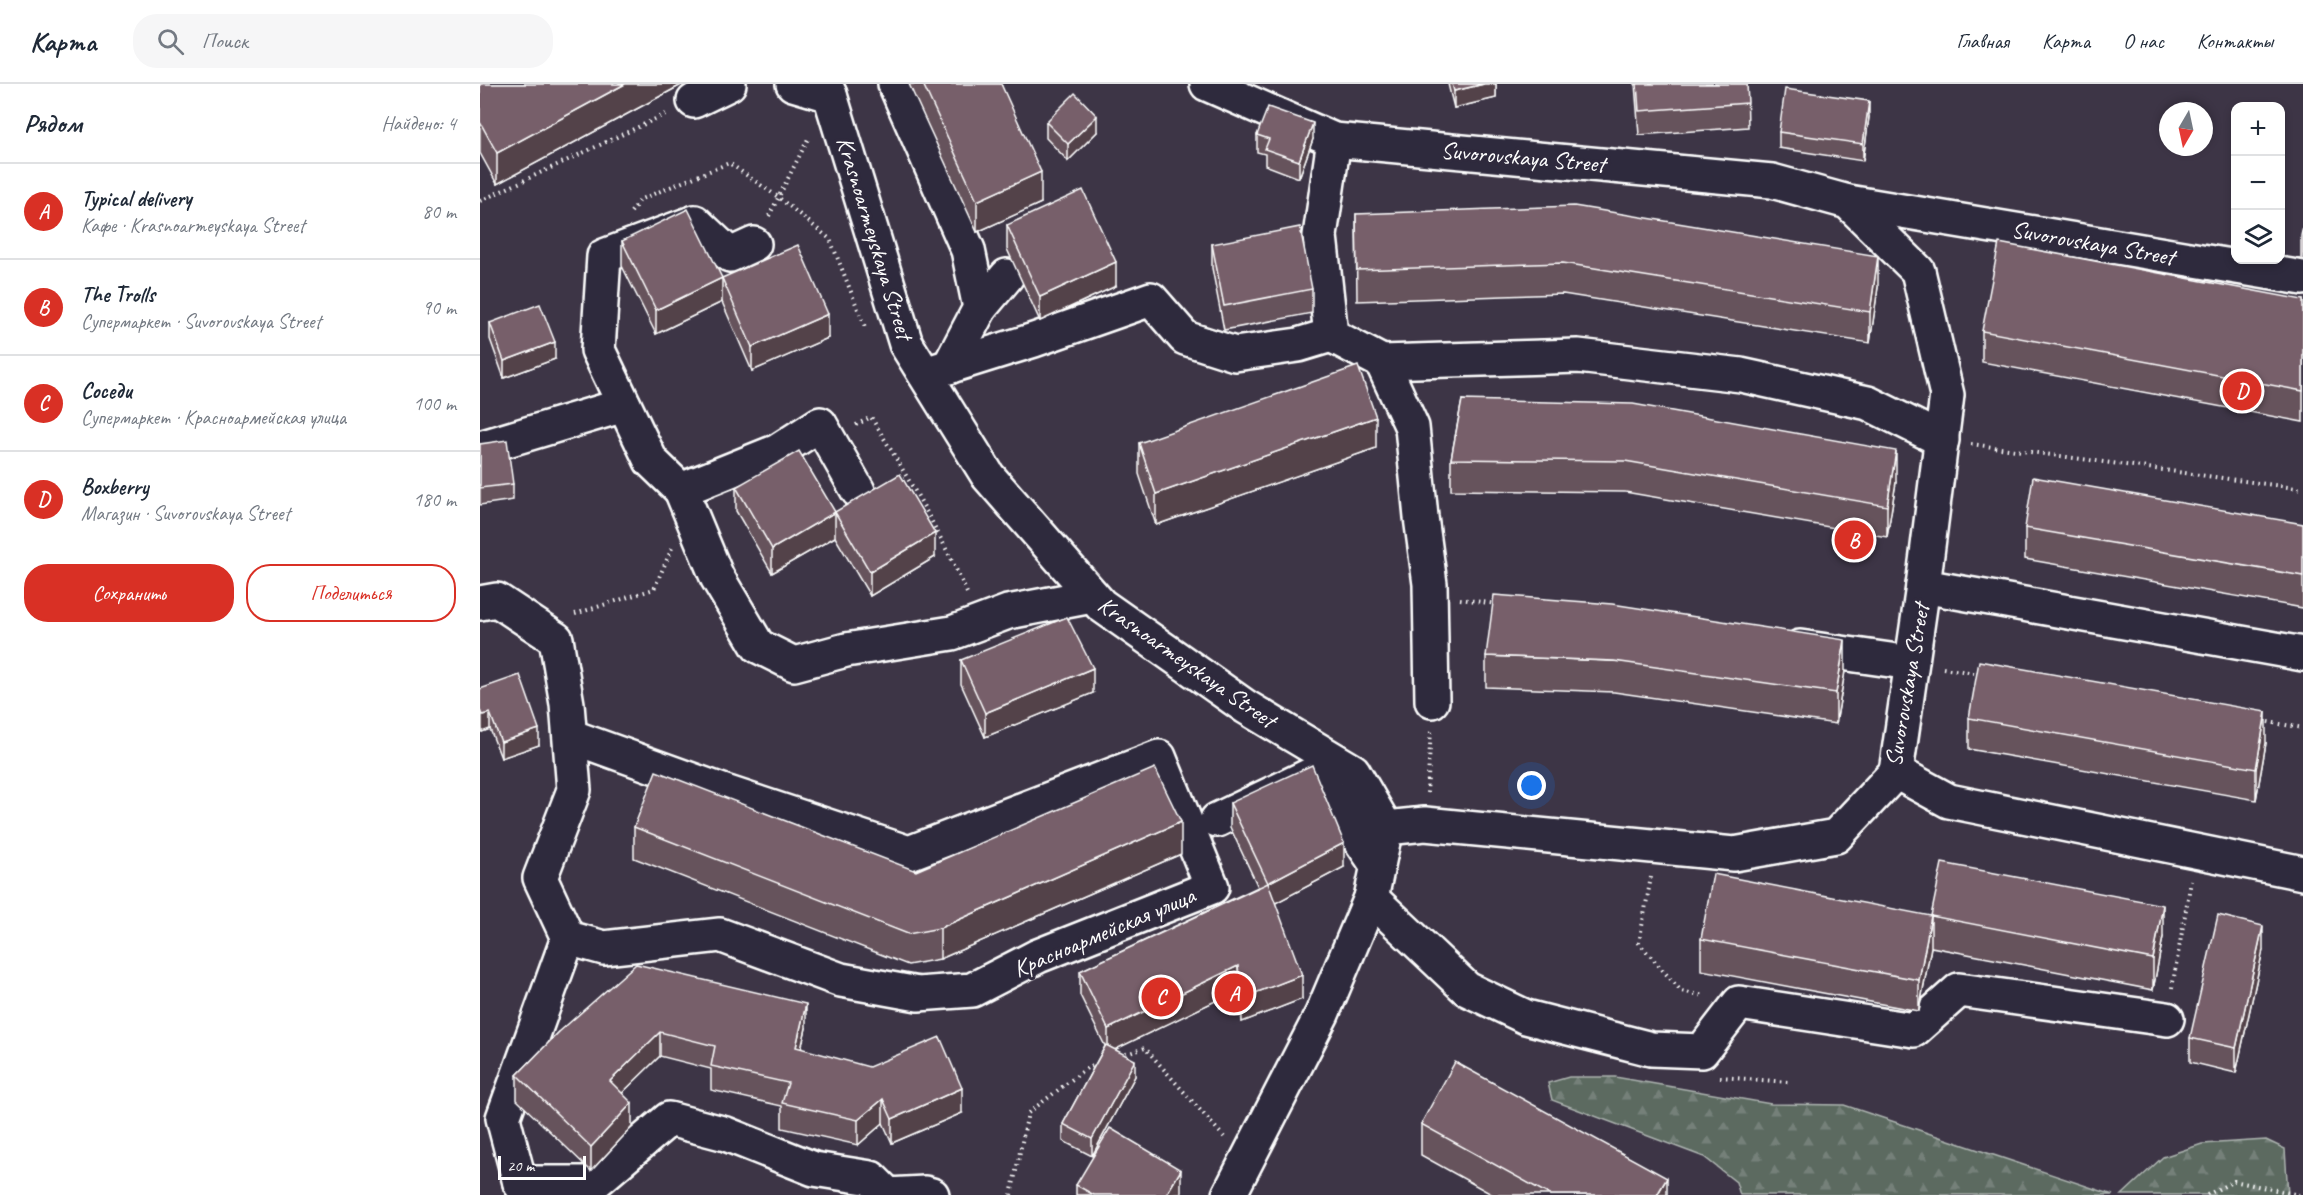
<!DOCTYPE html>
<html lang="ru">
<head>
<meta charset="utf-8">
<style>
	:root { --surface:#fff; --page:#f6f6f7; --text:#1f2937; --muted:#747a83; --line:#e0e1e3; --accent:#d93025 }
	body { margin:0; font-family:Caveat,sans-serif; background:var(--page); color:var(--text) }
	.controls { position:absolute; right:18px; top:18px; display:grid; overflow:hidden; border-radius:12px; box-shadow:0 3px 9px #0003 }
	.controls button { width:54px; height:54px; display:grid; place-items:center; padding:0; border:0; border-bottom:2px solid var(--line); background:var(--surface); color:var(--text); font:30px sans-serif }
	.compass { position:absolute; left:1679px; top:18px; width:54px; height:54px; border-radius:50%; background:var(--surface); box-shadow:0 3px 9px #0003; rotate:189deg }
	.scale { position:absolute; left:18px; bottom:15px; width:88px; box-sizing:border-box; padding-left:6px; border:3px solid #fff; border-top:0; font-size:16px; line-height:21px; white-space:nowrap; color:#fff; -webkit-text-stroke:4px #2f2a3d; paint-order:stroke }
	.you { position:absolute; left:1052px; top:702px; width:21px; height:21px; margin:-15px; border:4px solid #fff; border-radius:50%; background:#1a73e8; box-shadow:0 0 0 9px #1a73e833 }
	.badge { display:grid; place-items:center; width:39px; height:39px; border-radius:50%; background:var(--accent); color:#fff; font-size:20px; font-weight:700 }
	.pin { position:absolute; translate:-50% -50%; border:3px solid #fff; box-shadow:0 2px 6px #0006 }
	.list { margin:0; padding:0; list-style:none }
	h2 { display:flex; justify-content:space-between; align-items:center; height:78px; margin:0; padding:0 24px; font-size:26px }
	h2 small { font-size:20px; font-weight:400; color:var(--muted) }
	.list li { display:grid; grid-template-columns:39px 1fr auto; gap:18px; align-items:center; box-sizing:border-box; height:96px; padding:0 24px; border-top:2px solid var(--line) }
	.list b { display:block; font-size:22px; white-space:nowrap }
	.list p { margin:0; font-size:20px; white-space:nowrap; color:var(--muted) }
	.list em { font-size:20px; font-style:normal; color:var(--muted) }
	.actions { display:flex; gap:12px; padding:18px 24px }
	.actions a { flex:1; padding:14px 0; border:2px solid var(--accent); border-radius:24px; text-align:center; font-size:21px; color:var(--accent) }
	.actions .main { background:var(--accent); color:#fff }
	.icon { flex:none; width:33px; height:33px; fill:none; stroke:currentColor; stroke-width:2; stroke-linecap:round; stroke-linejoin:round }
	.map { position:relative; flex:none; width:1823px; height:1111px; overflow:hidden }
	header { display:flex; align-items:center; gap:36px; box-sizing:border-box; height:84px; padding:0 30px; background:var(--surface); border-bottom:2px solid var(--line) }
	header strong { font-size:28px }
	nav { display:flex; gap:33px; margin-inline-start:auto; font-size:21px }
	.search { width:420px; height:54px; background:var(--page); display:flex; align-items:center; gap:15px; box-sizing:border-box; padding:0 21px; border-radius:24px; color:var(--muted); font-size:22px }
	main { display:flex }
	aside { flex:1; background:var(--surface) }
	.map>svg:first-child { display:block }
	.forest { fill:url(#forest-firs); stroke:#adb4b0; stroke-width:1.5 }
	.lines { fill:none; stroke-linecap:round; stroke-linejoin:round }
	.minor-casing { stroke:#fff; stroke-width:38 }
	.path { stroke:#fff; stroke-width:4; stroke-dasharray:1.5 4.5; stroke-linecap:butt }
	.minor { stroke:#2f2a3d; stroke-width:33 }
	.wall { fill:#66525b; stroke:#fff; stroke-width:1.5 }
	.shaded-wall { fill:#53424a; stroke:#fff; stroke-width:1.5 }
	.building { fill:#775f6a; stroke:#fff; stroke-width:1.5 }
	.labels { text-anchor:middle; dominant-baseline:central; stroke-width:6; stroke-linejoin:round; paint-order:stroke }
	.street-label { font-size:24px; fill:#fff; stroke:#2f2a3d }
</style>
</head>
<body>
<header>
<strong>Карта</strong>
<div class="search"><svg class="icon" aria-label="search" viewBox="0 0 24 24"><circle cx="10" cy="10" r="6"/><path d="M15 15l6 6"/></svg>Поиск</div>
<nav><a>Главная</a><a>Карта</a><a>О нас</a><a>Контакты</a></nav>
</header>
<main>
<aside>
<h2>Рядом<small>Найдено: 4</small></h2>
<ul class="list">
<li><span class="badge">A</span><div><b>Typical delivery</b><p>Кафе · Krasnoarmeyskaya Street</p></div><em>80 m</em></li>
<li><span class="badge">B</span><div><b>The Trolls</b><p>Супермаркет · Suvorovskaya Street</p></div><em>90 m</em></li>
<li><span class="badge">C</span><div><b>Соседи</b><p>Супермаркет · Красноармейская улица</p></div><em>100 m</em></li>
<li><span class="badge">D</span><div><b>Boxberry</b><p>Магазин · Suvorovskaya Street</p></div><em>180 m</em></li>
</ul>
<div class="actions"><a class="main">Сохранить</a><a>Поделиться</a></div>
</aside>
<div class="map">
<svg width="1823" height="1111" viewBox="0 0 1823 1111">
	<defs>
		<pattern id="forest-firs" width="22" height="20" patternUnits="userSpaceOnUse" patternTransform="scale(1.5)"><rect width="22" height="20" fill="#5b6a61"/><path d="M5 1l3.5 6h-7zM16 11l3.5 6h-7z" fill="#748079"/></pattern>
	</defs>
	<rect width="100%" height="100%" fill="#3d3546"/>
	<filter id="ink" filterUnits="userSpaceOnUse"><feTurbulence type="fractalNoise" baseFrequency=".0167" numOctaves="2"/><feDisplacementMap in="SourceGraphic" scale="12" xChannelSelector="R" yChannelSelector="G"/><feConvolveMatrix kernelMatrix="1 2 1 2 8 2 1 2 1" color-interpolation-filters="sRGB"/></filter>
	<g filter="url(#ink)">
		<g class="forest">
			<path d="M1089,993H1135L1291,1020L1364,1021L1633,1111H1260L1256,1098L1224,1073L1072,1016L1068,999Z"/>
			<path d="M1786,1056L1805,1065L1808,1111H1642L1683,1073L1722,1060Z"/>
		</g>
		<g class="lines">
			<g class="minor-casing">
				<g id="minor">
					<path d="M313,0L350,11"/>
					<path d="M345,0L350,11L426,260L508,392L621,521L766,623L873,687L906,744L891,814L842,930L749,1111"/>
					<path d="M415,0L488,166L500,224L469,283"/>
					<path d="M727,0L854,56L1292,97L1368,118L1438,187L1467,311L1443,502L1416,688L1356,752L1254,770L945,740L906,744"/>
					<path d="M214,17L249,0"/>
					<path d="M854,56L840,152L851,251L902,278L1098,272L1261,291L1388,319L1462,356"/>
					<path d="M1368,118L1823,194"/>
					<path d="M500,224L527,192"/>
					<path d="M902,278L932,343L941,433L950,500L952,617"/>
					<path d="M445,290L554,256L671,215L705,254L755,270L818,261L851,251"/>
					<path d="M0,364L144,321"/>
					<path d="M201,406L171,377L118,266L124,172L215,138L250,171L274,160"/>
					<path d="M378,407L340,340L298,367L201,406L237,493L278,562L314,580L366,566L472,549L528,528L612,512"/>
					<path d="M1443,502L1823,570"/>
					<path d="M0,519L17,516L76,555L87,620L94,706L60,794L88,854L124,864L240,851L361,896L438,910L492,906L558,872L732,803L679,673L429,769L248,709L90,652"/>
					<path d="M1320,563L1431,579"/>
					<path d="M1416,688L1469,717L1823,789"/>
					<path d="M737,736L835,689L897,781"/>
					<path d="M891,814L987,905L1046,933L1171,965L1222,967L1259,919L1434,946L1479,906L1687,935"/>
					<path d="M40,1099H114L189,1035L246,1050L334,1085L391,1094L407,1110"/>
					<path d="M48,1111L40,1099L23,1034L88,854"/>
					<path d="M407,1111L445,1109L452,1111"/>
				</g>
			</g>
			<g class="path">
				<path d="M0,117L186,30"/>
				<path d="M151,128L161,115L249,79L298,113L350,155L385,243"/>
				<path d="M289,132L329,53"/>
				<path d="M376,341L391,333C426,390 460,448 487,509"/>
				<path d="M1491,360L1823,405"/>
				<path d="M980,515L1017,520"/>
				<path d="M95,530L174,505L192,464"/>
				<path d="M1463,584L1500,590"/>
				<path d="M1782,637L1823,644"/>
				<path d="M947,709L951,647"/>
				<path d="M1171,793L1159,859L1201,907L1224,912"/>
				<path d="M1692,904L1711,797"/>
				<path d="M640,972L665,964L744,1053"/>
				<path d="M1240,993L1309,998"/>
				<path d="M531,1111L548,1029L607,984L619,980"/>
				<path d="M1727,1111L1754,1097L1819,1111"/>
			</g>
			<use href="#minor" class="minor"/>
		</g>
		<g class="wall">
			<path d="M0,0H203L17,100L0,69Z"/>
			<path d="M429,0H521L561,119L497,148Z"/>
			<path d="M968,0H1016V14L974,24Z"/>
			<path d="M1155,0H1267L1268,43L1159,51Z"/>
			<path d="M1389,33L1383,77L1299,64V48Z"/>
			<path d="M566,38L617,48L588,77L566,54Z"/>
			<path d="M777,51L833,55L819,94L785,81V70L777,68Z"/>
			<path d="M876,130L1398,203L1390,259L1083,210L877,217Z"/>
			<path d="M527,141L636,202L560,237L527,165Z"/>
			<path d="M1823,142V176H1821V152Z"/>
			<path d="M142,157L242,194L348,254L272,287L242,218L176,250L142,182Z"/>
			<path d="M732,160L832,205V229L744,246L732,184Z"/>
			<path d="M1823,216V338L1502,278V247Z"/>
			<path d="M10,239L75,275L24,294L10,255Z"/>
			<path d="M982,316L1416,398L1407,453L1145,408L971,406V375Z"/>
			<path d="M659,359L896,364L676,441L659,390Z"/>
			<path d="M0,360L33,400V416L0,421Z"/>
			<path d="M256,403L355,428L455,473L390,512L355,453L292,489L256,427Z"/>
			<path d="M1823,440V524L1545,475V444Z"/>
			<path d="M1006,572L1365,587L1356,640L1134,608L1006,603Z"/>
			<path d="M481,576L613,609L505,653L481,600Z"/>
			<path d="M0,605L59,661L21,674L10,645L2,648L0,642Z"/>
			<path d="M1489,634L1786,659L1776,716L1489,665Z"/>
			<path d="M750,719L864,783L795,819L822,915L762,938L758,906L635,965L655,992L612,1072L583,1057V1040L625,962L600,911V887L778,803L750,743Z"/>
			<path d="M154,743L436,787L701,770L460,875L428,881L154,774Z"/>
			<path d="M1451,832L1683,853L1673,906L1451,863L1439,927L1221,886V855Z"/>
			<path d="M1783,866L1756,989L1710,978V954Z"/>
			<path d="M326,944L321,965L482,1029L412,1059L403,1039L378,1061L302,1044V1022L231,1006V985L180,972L142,1009L152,1043L111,1087L37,1016V991L79,948Z"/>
			<path d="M941,1040L1187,1111H1013L941,1071Z"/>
			<path d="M596,1101L701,1110L596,1111Z"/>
		</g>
		<g class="shaded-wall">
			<path d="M145,0H203L17,100V69Z"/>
			<path d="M1004,0H1016V14L974,24V7Z"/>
			<path d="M1389,17V33L1383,77V60Z"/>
			<path d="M617,32V48L588,77V60Z"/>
			<path d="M833,39V55L819,94V77Z"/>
			<path d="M561,88V119L497,148V117Z"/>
			<path d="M1398,172V203L1390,259V228Z"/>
			<path d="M636,178V202L560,237V213Z"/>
			<path d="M242,194V218L176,250V226Z"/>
			<path d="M348,230V254L272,287V263Z"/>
			<path d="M75,258V275L24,294V277Z"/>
			<path d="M896,333V364L676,441V410Z"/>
			<path d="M1416,367V398L1407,453V422Z"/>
			<path d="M355,428V453L292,489V465Z"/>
			<path d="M455,449V473L390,512V488Z"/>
			<path d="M1365,556V587L1356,640V609Z"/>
			<path d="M613,584V609L505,653V629Z"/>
			<path d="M1786,628V659L1776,716V685Z"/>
			<path d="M10,629V645L2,648V631Z"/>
			<path d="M59,645V661L21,674V658Z"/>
			<path d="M701,738V770L460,875V844Z"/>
			<path d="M864,759V783L788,823V799Z"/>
			<path d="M1683,821V853L1673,906V875Z"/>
			<path d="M1451,832V863L1439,927V896Z"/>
			<path d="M1783,842V866L1756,989V964Z"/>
			<path d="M758,882V906L628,969V945Z"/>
			<path d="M822,891V915L762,938V914Z"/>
			<path d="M326,920V944L316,987V963Z"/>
			<path d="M180,948V972L130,1021V997Z"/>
			<path d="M655,976V992L612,1072V1055Z"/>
			<path d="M482,1004V1029L412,1059V1035Z"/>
			<path d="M403,1015V1039L378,1061V1036Z"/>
			<path d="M152,1019V1043L111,1087V1063Z"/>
			<path d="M701,1086V1110L686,1111Z"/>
			<path d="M1187,1094V1111H1177Z"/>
		</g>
		<g class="building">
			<path d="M0,0H145L17,69L0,38Z"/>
			<path d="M443,0H521L561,88L497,117Z"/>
			<path d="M972,0H1004L974,7Z"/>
			<path d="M1157,0H1267L1268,19L1159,27Z"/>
			<path d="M1305,5L1389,17L1383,60L1299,48Z"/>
			<path d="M595,9L617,32L588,60L566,38Z"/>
			<path d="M788,23L833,39L819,77L785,65L789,55L777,51Z"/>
			<path d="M603,106L636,178L560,213L527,141Z"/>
			<path d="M1094,122L1398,172L1390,228L1083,179L877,186L876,130Z"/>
			<path d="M208,125L242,194L176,226L142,157Z"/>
			<path d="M820,143L832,205L744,222L732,160Z"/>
			<path d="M1519,159L1823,216V307L1502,247Z"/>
			<path d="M318,161L348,230L272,263L242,194Z"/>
			<path d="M60,220L75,258L24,277L10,239Z"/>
			<path d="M878,282L896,333L676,410L659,359Z"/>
			<path d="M982,316L1153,320L1416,367L1407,422L1145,377L971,375Z"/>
			<path d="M27,356L33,400L0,404V360Z"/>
			<path d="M319,367L355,428L420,390L455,449L390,488L355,428L292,465L256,403Z"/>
			<path d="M1553,393L1823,440V492L1545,444Z"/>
			<path d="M1014,511L1132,520L1365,556L1356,609L1134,577L1006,572Z"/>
			<path d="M587,533L613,584L505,629L481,576Z"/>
			<path d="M1499,577L1786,628L1776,685L1489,634Z"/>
			<path d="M40,591L59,645L21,658L10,629L2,631L0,626V605Z"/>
			<path d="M832,681L864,759L788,799L750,719Z"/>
			<path d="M675,684L701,738L460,844L428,850L154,743L176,687L436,787Z"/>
			<path d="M1462,779L1683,821L1673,875L1451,832Z"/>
			<path d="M1233,790L1451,832L1439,896L1221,855Z"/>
			<path d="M788,799L822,891L762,914L758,882L628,945L600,887Z"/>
			<path d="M1738,831L1783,842L1756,964L1710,954Z"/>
			<path d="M156,880L326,920L316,963L389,983L460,953L482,1004L412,1035L403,1015L378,1036L302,1019L308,999L231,982L235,962L180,948L130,997L152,1019L111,1063L37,991L79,948Z"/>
			<path d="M626,961L655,976L612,1055L583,1040Z"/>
			<path d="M975,978L1187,1094L1177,1111H1070L941,1040Z"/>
			<path d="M630,1044L701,1086L686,1111H614L596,1101Z"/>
		</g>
	</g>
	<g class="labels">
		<g class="street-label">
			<text transform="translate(1043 73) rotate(5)">Suvorovskaya Street</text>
			<text transform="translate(395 154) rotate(73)">Krasnoarmeyskaya Street</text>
			<text transform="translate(1613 159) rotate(10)">Suvorovskaya Street</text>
			<text transform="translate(707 578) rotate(35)">Krasnoarmeyskaya Street</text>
			<text transform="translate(1427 601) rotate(-80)">Suvorovskaya Street</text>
			<text transform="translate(624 848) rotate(-23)">Красноармейская улица</text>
		</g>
	</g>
</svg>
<div class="controls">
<button>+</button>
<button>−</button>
<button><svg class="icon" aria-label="layers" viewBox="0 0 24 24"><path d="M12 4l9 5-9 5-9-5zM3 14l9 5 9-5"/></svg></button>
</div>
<svg class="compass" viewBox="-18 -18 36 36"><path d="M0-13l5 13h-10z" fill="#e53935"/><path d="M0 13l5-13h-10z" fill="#747a83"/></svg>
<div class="scale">20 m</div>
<div class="you"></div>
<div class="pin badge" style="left:754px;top:909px">A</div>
<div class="pin badge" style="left:1374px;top:456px">B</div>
<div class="pin badge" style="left:681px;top:913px">C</div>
<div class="pin badge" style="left:1762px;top:307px">D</div>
</div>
</main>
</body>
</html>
